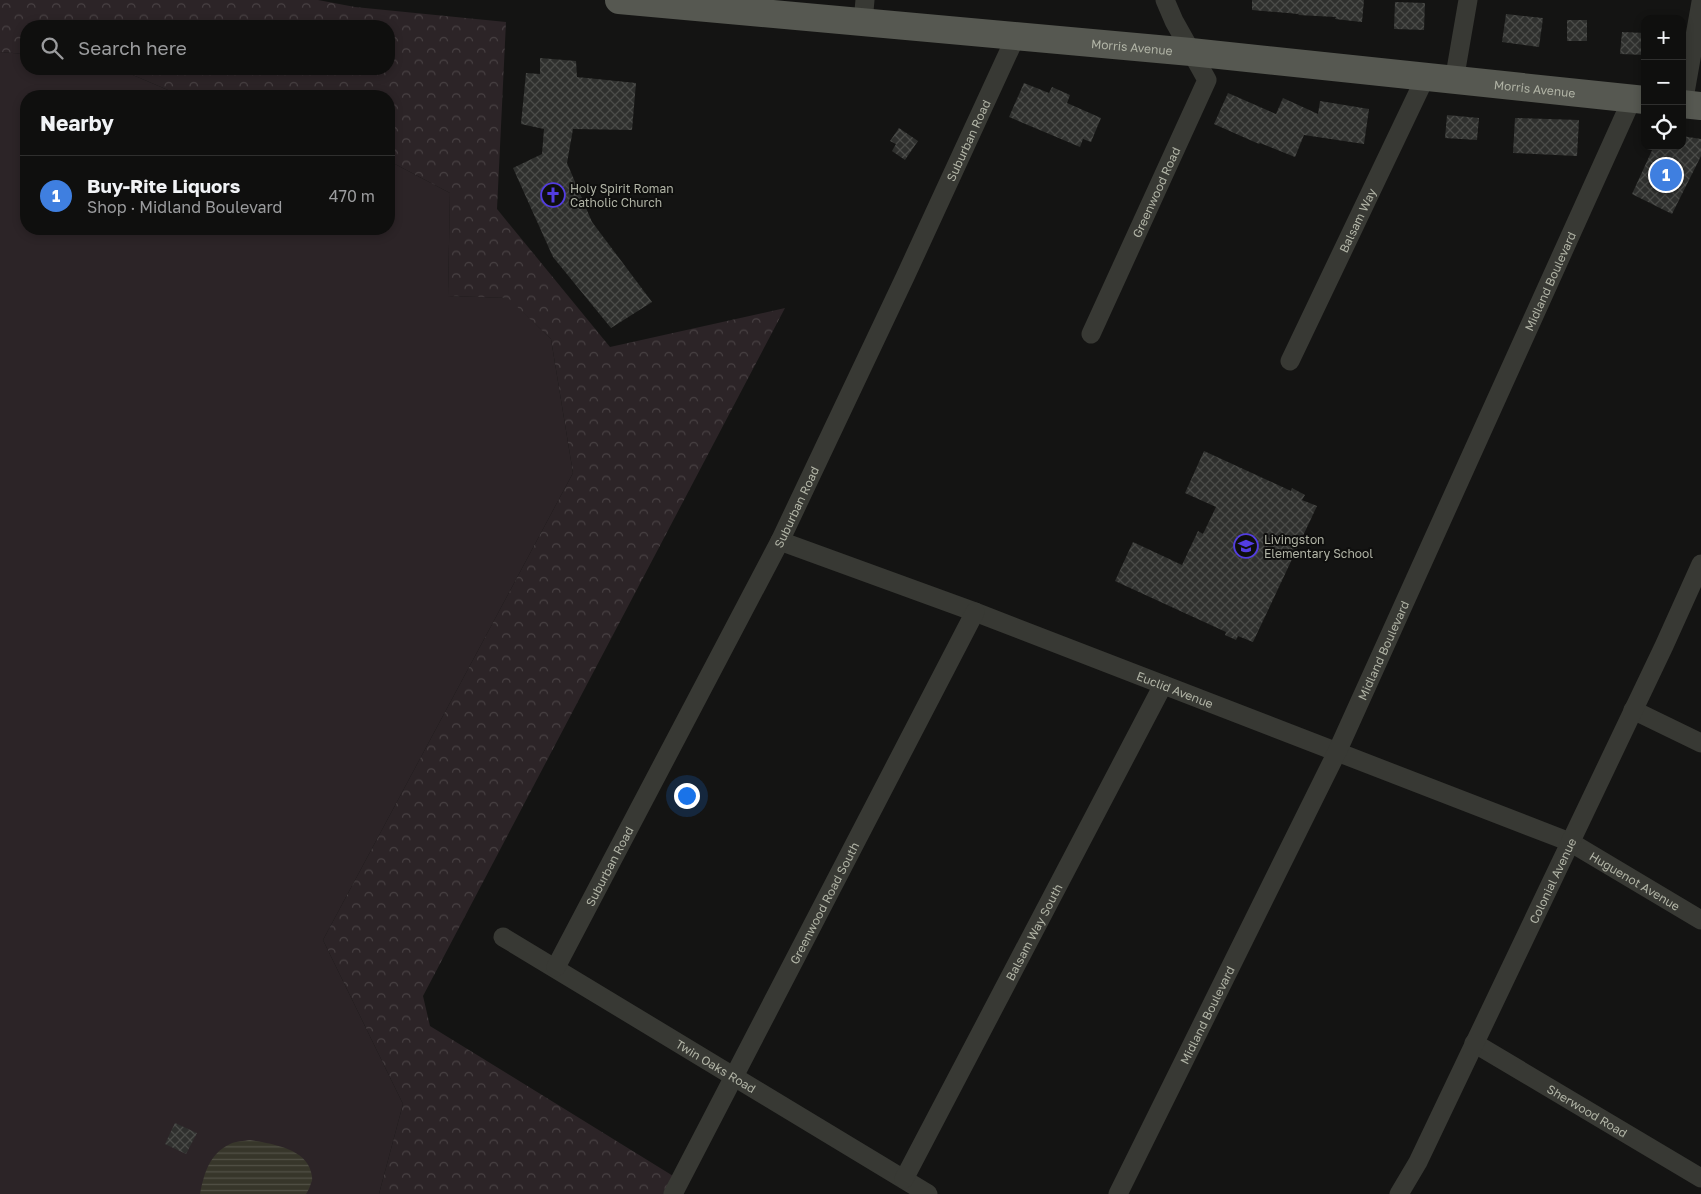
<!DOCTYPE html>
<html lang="en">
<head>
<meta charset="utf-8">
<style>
	:root { --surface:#0f0f0e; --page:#1d1d1c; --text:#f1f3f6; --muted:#9b9c9e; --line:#2f2f2e; --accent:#d93025 }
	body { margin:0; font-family:"Golos Text",sans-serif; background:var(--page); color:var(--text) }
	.controls { position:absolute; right:15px; top:15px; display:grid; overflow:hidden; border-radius:10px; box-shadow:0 2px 8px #0003 }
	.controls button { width:45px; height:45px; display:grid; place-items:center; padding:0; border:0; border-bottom:1px solid var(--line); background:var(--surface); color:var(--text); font:25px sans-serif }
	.you { position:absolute; left:686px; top:795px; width:18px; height:18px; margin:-12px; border:4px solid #fff; border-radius:50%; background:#1a73e8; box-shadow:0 0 0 8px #1a73e833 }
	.badge { display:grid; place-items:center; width:32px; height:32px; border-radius:50%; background:var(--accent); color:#fff; font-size:16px; font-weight:700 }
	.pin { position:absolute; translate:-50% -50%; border:2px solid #fff; box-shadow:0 1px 5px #0006 }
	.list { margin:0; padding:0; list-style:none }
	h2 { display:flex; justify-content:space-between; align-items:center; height:65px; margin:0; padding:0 20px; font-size:21px }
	h2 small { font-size:16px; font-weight:400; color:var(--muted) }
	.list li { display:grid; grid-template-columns:32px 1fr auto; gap:15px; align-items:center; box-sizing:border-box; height:80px; padding:0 20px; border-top:1px solid var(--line) }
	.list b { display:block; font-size:19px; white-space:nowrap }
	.list p { margin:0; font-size:16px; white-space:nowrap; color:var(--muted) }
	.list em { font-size:16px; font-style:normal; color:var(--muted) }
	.icon { flex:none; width:28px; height:28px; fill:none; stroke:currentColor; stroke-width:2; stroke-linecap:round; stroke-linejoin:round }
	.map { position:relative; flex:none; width:1701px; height:1194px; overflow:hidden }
	.search { position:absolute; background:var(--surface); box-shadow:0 2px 8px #0003; left:20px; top:20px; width:375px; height:55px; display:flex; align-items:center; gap:12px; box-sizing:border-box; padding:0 18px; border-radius:20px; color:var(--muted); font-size:19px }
	.panel { position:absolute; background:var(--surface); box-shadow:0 2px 8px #0003; left:20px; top:90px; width:375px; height:145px; border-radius:20px }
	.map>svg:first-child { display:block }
	.grass { fill:#2c2427 }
	.forest { fill:url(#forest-crowns) }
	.water { fill:url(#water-rules) }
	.building { fill:url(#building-cross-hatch) }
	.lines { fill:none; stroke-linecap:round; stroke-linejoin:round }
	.minor { stroke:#383934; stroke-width:19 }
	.primary { stroke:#565851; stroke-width:28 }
	.labels { text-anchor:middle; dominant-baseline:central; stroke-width:4; stroke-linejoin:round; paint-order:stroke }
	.street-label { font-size:12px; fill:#b1b4a6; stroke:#0f0f0e }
	.poi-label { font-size:12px; fill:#b1b4a6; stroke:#0f0f0e; text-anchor:start }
</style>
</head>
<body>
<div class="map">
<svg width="1701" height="1194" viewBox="0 0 1701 1194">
	<defs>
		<pattern id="forest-crowns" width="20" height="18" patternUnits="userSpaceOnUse" patternTransform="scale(1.25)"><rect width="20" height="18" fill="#2c2427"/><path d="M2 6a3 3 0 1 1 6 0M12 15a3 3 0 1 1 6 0" fill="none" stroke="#484143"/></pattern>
		<pattern id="water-rules" width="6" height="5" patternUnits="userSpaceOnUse" patternTransform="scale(1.25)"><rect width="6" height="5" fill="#37362a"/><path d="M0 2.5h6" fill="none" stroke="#525146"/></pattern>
		<pattern id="building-cross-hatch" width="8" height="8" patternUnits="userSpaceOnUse" patternTransform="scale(1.25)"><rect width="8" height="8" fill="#2f302e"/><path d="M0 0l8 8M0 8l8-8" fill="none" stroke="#4b4c49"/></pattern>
	</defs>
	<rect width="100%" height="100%" fill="#141413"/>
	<path class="grass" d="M0,52L26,54V69H119L182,96H26V229H389V163L395,164L450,193L448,296L509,298L551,339L573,473L323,940L403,1104L379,1194H0Z"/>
	<path class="forest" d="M0,0H318L355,7L506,22L497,209L610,347L785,308L423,996L430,1026L678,1179L670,1194H379L403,1104L323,940L573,473L551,339L508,298L448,296L450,193L395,164L389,163V96H182L119,69H389V26H26V54L0,52Z"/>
	<path class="water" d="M250,1140C269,1143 306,1148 311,1172C312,1176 313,1180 311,1183C310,1187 308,1191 306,1194H200C204,1174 209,1154 230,1144C236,1141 244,1141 250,1140Z"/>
	<g class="building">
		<path d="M1252,0H1364L1362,22L1335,19L1336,17L1298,15L1299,14L1252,10Z"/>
		<path d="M1395,2L1425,3L1424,30L1394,29Z"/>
		<path d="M1506,14L1543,18L1539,47L1502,42Z"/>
		<rect x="1567" y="20" width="20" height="21"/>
		<path d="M1622,32L1645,33V55L1620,54Z"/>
		<path d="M540,58L576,61L577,77L636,83L632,130L573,129L567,163L592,222L652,302L611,328L553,257L513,168L542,154L544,129L521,124L526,73L540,74Z"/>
		<path d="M1024,83L1049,93L1052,87L1070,95L1067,103L1101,118L1091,142L1083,139L1080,147L1009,117Z"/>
		<path d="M1228,93L1276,114L1283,98L1318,114L1320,101L1369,109L1364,144L1304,135L1295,157L1260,143L1259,144L1214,124Z"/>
		<path d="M1447,115L1479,118L1477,140L1445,138Z"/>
		<path d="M1515,118L1579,120L1577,156L1513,153Z"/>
		<path d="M899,128L918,141L905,160L892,151L896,144L890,141Z"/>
		<path d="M1682,136L1701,139V156L1672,214L1632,194L1654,146H1682Z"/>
		<path d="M1204,451L1291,491L1292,488L1305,495L1302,500L1317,506L1253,642L1238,636L1236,640L1225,635L1226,632L1115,581L1133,542L1182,565L1198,531L1203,534L1216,507L1185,493Z"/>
		<path d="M175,1123L197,1133L186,1154L165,1144Z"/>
	</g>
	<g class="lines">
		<g class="minor">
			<path d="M863,21L865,0"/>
			<path d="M1454,81L1468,0"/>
			<path d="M1683,104L1701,2"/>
			<path id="s1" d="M1091,334L1207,80L1174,21L1165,0"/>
			<path id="s2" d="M1290,361L1425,78"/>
			<path id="s3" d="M780,541L975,612L1570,842L1701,920"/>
			<path d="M1633,710L1701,743"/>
			<path id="s4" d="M503,937L928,1194"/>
			<path id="s5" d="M556,967L780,541L905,277L1016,36"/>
			<path id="s6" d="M1474,1043L1701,1178"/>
			<path id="s7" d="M904,1179L1163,685"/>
			<path id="s8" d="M673,1194L975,612"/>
			<path id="s9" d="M1118,1194L1337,752L1632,99"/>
			<path id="s10" d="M1399,1194L1418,1162L1664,646L1701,564"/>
		</g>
		<g class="primary">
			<path id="s11" d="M619,0L1191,52L1645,100"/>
			<path d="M1682,104L1701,106"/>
		</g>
	</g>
	<defs>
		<g id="church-ring" transform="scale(1.25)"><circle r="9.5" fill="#0f0f0e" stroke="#533de2" stroke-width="1.5"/><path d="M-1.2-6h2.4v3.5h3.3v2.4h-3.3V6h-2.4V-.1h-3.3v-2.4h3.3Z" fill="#533de2"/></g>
		<g id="school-ring" transform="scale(1.25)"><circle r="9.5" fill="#0f0f0e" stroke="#533de2" stroke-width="1.5"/><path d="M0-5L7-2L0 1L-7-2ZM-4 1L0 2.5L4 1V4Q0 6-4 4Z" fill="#533de2"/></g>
	</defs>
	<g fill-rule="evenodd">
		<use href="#church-ring" x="553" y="195"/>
		<use href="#school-ring" x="1246" y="546"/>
	</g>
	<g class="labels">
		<g class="street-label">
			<text stroke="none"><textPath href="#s11" startOffset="515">Morris Avenue</textPath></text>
			<text stroke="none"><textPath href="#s11" startOffset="920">Morris Avenue</textPath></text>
			<text stroke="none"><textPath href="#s5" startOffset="924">Suburban Road</textPath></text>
			<text stroke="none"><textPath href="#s1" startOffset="156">Greenwood Road</textPath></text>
			<text stroke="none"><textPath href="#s2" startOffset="156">Balsam Way</textPath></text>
			<text stroke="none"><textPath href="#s9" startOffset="1010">Midland Boulevard</textPath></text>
			<text stroke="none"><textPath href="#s5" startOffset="519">Suburban Road</textPath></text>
			<text stroke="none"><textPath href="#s9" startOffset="605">Midland Boulevard</textPath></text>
			<text stroke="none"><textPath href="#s3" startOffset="422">Euclid Avenue</textPath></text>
			<text stroke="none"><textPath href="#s5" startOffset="114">Suburban Road</textPath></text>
			<text stroke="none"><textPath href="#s10" startOffset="349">Colonial Avenue</textPath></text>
			<text stroke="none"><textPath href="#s3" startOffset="921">Huguenot Avenue</textPath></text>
			<text stroke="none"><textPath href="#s8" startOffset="328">Greenwood Road South</textPath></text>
			<text stroke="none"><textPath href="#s7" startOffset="279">Balsam Way South</textPath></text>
			<text stroke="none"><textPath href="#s9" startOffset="200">Midland Boulevard</textPath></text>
			<text stroke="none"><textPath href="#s4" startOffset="249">Twin Oaks Road</textPath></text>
			<text stroke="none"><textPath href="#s6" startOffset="132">Sherwood Road</textPath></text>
		</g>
		<g class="poi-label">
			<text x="570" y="188">Holy Spirit Roman<tspan x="570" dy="14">Catholic Church</tspan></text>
			<text x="1264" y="539">Livingston<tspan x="1264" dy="14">Elementary School</tspan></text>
		</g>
	</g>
</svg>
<div class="controls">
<button>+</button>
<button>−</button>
<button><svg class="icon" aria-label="locate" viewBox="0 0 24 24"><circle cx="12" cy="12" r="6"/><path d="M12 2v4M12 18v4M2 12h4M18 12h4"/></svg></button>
</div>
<div class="you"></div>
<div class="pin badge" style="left:1666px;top:175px;background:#3f7fe0">1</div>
<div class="search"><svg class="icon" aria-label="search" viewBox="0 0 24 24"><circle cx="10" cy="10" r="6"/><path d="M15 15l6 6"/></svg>Search here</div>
<section class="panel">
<h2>Nearby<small></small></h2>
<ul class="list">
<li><span class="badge" style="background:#3f7fe0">1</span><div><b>Buy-Rite Liquors</b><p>Shop · Midland Boulevard</p></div><em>470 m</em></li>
</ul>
</section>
</div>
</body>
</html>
